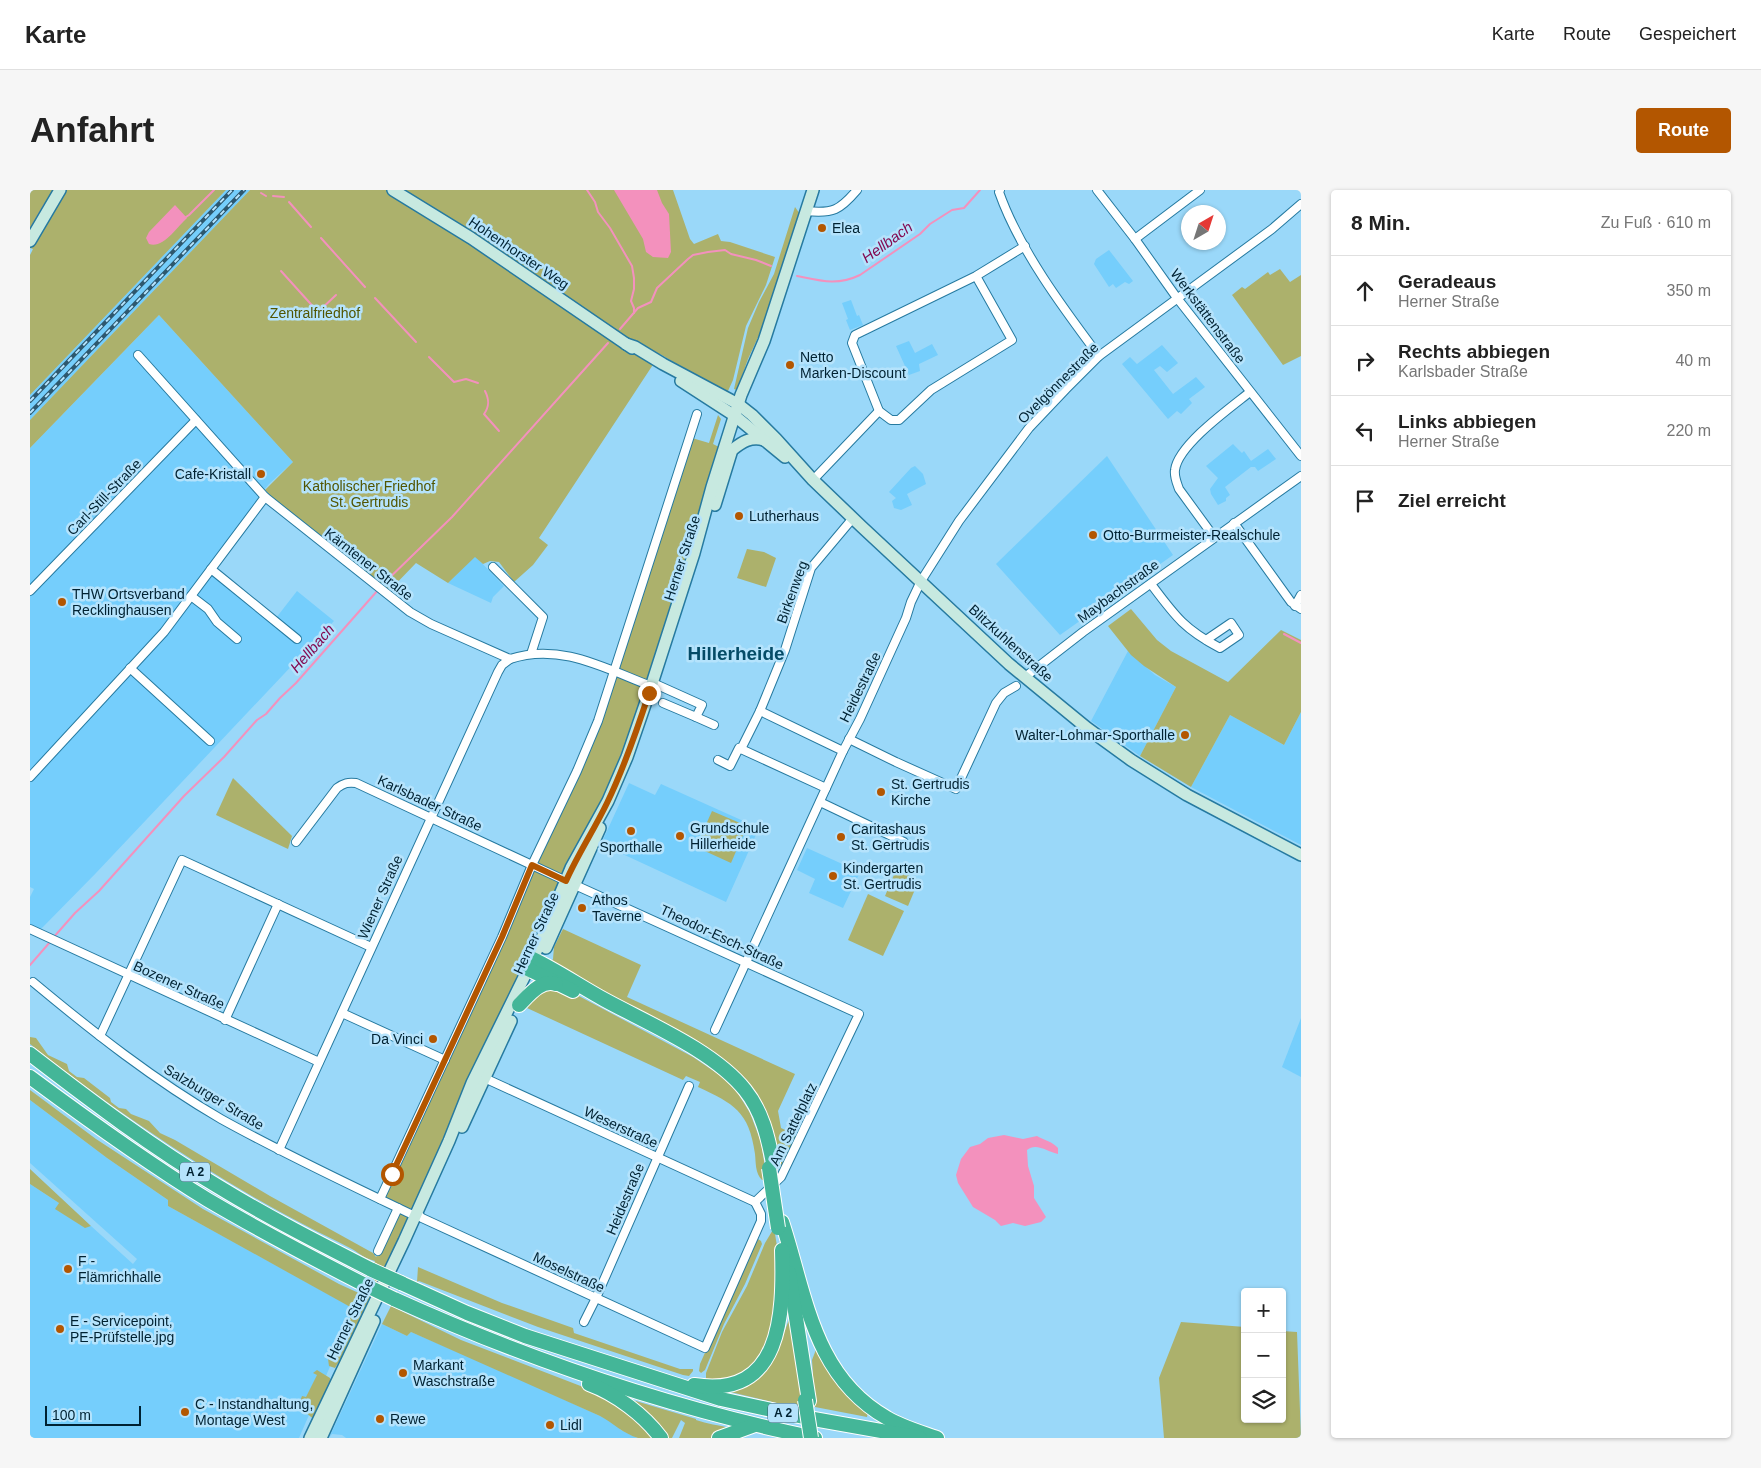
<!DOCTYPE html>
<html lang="de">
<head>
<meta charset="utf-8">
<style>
	:root { --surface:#fff; --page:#f6f6f6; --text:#222; --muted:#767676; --line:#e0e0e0; --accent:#b35600 }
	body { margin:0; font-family:Helvetica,sans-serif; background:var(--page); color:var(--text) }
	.controls { position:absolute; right:15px; bottom:15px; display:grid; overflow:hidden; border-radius:5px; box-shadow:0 1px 4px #0004 }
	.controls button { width:45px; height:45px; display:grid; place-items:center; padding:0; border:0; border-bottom:1px solid var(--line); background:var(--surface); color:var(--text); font:25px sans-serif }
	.compass { position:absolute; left:1151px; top:15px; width:45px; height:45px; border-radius:50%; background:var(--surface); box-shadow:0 1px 4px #0004; rotate:39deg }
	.scale { position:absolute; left:15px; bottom:12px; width:96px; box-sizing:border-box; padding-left:5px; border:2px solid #002232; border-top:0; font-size:14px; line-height:18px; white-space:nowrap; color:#002232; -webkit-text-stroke:4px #b5e3fc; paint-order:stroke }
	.stop { position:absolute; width:15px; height:15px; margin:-11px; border:4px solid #b35600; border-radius:50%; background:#fff }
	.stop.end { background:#b35600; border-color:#fff; box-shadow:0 1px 5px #0008 }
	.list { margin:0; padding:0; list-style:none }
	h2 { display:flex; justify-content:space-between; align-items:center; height:65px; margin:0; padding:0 20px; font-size:21px }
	h2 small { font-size:16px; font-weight:400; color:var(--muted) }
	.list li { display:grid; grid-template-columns:32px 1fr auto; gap:15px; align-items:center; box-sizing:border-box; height:70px; padding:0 20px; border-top:1px solid var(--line) }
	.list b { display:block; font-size:19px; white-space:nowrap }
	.list p { margin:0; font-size:16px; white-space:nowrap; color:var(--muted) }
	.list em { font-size:16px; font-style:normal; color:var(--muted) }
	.icon { flex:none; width:28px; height:28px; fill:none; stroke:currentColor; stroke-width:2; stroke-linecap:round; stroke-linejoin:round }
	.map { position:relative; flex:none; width:1271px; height:1248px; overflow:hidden; border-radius:5px }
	header { display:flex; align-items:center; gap:30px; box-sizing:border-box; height:70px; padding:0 25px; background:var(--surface); border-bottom:1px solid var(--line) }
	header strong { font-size:24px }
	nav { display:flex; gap:28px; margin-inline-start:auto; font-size:18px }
	.intro { display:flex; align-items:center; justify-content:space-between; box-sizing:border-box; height:120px; padding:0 30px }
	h1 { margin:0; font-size:35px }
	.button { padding:12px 22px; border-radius:5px; background:var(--accent); color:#fff; font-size:18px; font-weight:700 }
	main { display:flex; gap:30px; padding:0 30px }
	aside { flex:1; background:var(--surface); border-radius:5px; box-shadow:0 1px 4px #0004 }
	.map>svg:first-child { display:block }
	.built { fill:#75cefc }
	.green { fill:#acb16c }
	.water { fill:#f391bd }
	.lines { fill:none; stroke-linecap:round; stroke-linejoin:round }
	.stream { stroke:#f391bd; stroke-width:2 }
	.street-casing { stroke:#267aa0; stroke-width:10 }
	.secondary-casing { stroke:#267aa0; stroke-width:14 }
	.highway-casing { stroke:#fff; stroke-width:16 }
	.street { stroke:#fff; stroke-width:8 }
	.secondary { stroke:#c7e9e0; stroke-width:11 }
	.highway { stroke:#44b698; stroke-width:14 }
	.rail-casing { stroke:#2e586e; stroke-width:4 }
	.rail { stroke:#b5e3fc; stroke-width:2; stroke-dasharray:5.5; stroke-linecap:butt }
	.highway-bridge-casing { stroke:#fff; stroke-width:16; stroke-linecap:butt }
	.highway-bridge { stroke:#44b698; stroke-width:14 }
	.route { stroke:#b35600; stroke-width:6 }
	.poi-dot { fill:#b35600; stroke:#b5e3fc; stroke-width:2 }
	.labels { text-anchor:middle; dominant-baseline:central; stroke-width:5; stroke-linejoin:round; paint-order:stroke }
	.shield { fill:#b5e3fc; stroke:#365c6f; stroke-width:1 }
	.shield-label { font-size:12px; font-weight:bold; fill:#002232 }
	.poi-label { font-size:14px; fill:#002232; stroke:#b5e3fc; text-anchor:start }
	.street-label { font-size:14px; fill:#002232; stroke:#b5e3fc }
	.park-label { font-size:14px; fill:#525500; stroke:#b5e3fc }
	.water-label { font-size:15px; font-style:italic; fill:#830b52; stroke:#b5e3fc }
	.district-label { font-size:19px; font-weight:bold; fill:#044b67; stroke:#b5e3fc }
</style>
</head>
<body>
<header>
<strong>Karte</strong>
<nav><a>Karte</a><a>Route</a><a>Gespeichert</a></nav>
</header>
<div class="intro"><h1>Anfahrt</h1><a class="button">Route</a></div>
<main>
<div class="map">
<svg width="1271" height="1248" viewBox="0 0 1271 1248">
	<rect width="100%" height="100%" fill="#9ad8f9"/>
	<g class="built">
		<path d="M196,0H220L0,230V205Z"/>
		<path d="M1079,60L1103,91L1099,94L1095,92L1086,98L1083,94L1079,97L1064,74L1066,69Z"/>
		<path d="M821,110L827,126L829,125L833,135L820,140L816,130L818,129L812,113Z"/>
		<path d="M129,125L263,272L239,294L229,306L236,314L186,379L246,428L267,401L304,431L66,683L11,739L0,734V707L4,699L0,697V258Z"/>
		<path d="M879,151L885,163L902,154L908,165L889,174L890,181L879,185L866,156Z"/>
		<path d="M1132,155L1148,173L1137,182L1130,176L1124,180L1143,204L1166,187L1175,197L1159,209L1162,213L1151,224L1147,221L1138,229L1092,174L1100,167L1107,174Z"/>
		<path d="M1203,254L1212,263L1214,261L1221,271L1238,259L1246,269L1228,281L1225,277H1221L1195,297L1200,305L1196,308V311L1188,315L1181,304L1180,299L1188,288L1176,276Z"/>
		<path d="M1077,266L1143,365L1030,445L966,374Z"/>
		<path d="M885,276L893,284L896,294L877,304L882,315L871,320L864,318L862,311L866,308L859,302L881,278Z"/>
		<path d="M445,366L474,396L463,407L461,413L418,393Z"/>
		<path d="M1098,461L1125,485L1146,497L1110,566L1061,531Z"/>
		<path d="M1271,522V655L1161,597L1200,525L1254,555Z"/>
		<path d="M599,593L625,605L631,594L729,638L696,712L571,654Z"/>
		<path d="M777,658L830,682L813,718L779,703L785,689L767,680Z"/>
		<path d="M1271,828V887L1252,877Z"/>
		<path d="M0,910L77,968L138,1010V1016L325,1119L269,1248H0V994L29,1013L26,1019L54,1037L61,1036L103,1074L107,1069L0,973Z"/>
		<path d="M352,1134L377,1146L381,1142L474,1182L570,1226L583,1232L591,1240L607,1248H316L312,1245L302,1244L299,1248Z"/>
	</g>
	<g class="green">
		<path d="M0,0H196L0,205V65L3,59L0,58Z"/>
		<path d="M220,0H643L660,49L664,54L688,44L691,51L700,52L745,67L736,95L716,136L703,190L698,201H692L630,164L509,348L518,355L503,375L484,392L469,372L460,371L453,374L445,367L418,393L386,373L360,400L243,308L235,300L263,272L129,125L0,258V230Z"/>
		<path d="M765,17L770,24L738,126L718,169L707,200L704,199L718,138L729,112L744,84Z"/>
		<path d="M1250,79L1260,92L1271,85V166L1253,175L1202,105L1212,97L1215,99L1238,82L1240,85Z"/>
		<path d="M688,225L691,229L683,254L689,257L687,274L594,565L571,617L548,653L494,767L484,795L443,879L419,943L383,1018L376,1019L357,1009L355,1006L357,1002L484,729C512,658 548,590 576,519L662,248L679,253Z"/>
		<path d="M717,359L734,362L746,368L736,397L707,388Z"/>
		<path d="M1101,419L1127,450L1141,461L1198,492L1251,440L1271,450V522L1254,555L1200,525L1161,597L1110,566L1146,497L1114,476L1101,465L1078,436Z"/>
		<path d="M203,588L262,646L258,659L186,625Z"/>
		<path d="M682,621L717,636L701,673L666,657Z"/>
		<path d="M866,680L889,690L878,716L855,706Z"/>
		<path d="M838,704L874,721L853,766L818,750Z"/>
		<path d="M533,739L611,775L597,807L765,884L748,921L751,938L768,946L749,981L747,965L721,901L520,774L523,769L524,757Z"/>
		<path d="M513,796L547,805L663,867L691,886L706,900L720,923L731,952L737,990H732C725,983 726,973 725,964C719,921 704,914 668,897L670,892L656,886L653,890L497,818Z"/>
		<path d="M0,847L6,848L18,865L37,874L39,881L47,887L54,888L80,908L81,912L89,918L96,919L101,924L119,931L130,943L145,950L240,1006L343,1063L346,1067L351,1061L369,1024H375L378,1027L379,1032L315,1162L305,1178L299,1176L298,1169H301L324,1119L138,1016V1010L77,968L0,910V900L66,949L173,1019L309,1094L331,1104L345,1071C336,1069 330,1064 322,1059C311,1053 300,1048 288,1042C186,990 90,925 0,854Z"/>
		<path d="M0,979L61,1036L55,1038L25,1019L29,1013L0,994Z"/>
		<path d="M744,1038L749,1068L745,1122L734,1164L705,1189H676V1183L692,1142L717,1096L735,1053Z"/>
		<path d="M728,1049L731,1051L732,1054L715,1094L694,1134L675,1180L671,1183L669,1181L670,1174L725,1050Z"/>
		<path d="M388,1077L472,1113L543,1138L544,1143L650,1179H663V1181L659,1186L653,1185L508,1137L389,1091L387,1092Z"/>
		<path d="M361,1116L431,1150L561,1200L594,1219L625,1248C620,1248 613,1248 608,1248C594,1244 583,1233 570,1226L381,1142L377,1146L352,1134Z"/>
		<path d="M760,1127L773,1204L772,1219L696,1201L746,1164Z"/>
		<path d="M1151,1132L1215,1137V1229H1252V1141L1267,1142L1271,1248H1134L1129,1188Z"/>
		<path d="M787,1157L838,1222L837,1227L785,1217L782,1170Z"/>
		<path d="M287,1180L300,1188L301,1192L286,1231L270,1218L269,1214L272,1206L276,1207L287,1185L283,1183Z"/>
		<path d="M589,1206L666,1229V1230C677,1234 689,1235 700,1238L681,1248H649L655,1233L651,1230L642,1248H636Z"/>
	</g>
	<g class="water">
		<path d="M584,0H627L632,13L639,24L641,62L638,68L623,67L616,62L613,49Z"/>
		<path d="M145,15L157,28C147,37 133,59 119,54L116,48L119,42Z"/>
		<path d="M974,945L993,949L1007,946C1014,950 1023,952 1028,958V964C1018,962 1006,952 997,960L998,976L1004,996V1008L1016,1027L1011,1032L995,1036L983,1033L971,1036L965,1030L943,1017L928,993L926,985L931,969L940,957L950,954L958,948Z"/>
	</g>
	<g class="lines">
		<g class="stream">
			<path d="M557,0L565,12L568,22L580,38L602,76L604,88V99L601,111L604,118V123"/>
			<path d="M231,3L236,6"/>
			<path d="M243,6L254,7"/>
			<path d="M259,12L281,37"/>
			<path d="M156,27L159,25L184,0"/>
			<path d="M0,40L15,14"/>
			<path d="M291,48L335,97"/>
			<path d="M251,81L288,122L306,105"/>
			<path d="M767,86C791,91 807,96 830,85L890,44L900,34L922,20L934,18L950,0"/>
			<path d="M345,108L386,152"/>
			<path d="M590,139L608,118L621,112L627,98L658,69L663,65L678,62L695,60L701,64L726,70L741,76"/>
			<path d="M399,167L424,192L436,189L448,193"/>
			<path d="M455,201C459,209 460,216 454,224L469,241"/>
			<path d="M351,396L422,327L578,153"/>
			<path d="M1254,444L1271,453"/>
			<path d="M23,748L45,723L69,701L154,606L194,567L227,530L236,524L250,508L266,493L348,400"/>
			<path d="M0,775L20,752"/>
		</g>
		<g class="street-casing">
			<g id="street">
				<path d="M970,0L969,2C989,59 1033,118 1069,166"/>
				<path d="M1067,0L1105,49L1147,108L1271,266"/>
				<path d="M776,21C803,24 810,20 827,0"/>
				<path d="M1105,49L1170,0"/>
				<path d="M946,86L982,150L901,200L869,230H861L849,221L822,153L825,145L946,86L995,56"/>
				<path d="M108,165L235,307L380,422L401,434L480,469C530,452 576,479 621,496"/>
				<path d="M783,290L849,221"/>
				<path d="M1204,333L1261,412L1271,419"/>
				<path d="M1184,347L1149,299C1147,293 1144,287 1145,280C1148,255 1200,218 1220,202"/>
				<path d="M463,377L513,427L501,464"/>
				<path d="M181,379L267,449"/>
				<path d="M1121,394C1145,426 1154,439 1190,458L1209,445L1201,433L1176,450"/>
				<path d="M0,401L166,230"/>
				<path d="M161,406L178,419L187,432L207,449"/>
				<path d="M1265,416L1271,405"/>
				<path d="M100,478L180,551"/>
				<path d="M995,487L1053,442L1271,286"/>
				<path d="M623,493L672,515L666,527L684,535"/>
				<path d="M633,513L666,527"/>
				<path d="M730,521L813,561"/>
				<path d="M819,549L866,572L926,599L966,513L974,503L986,496"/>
				<path d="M711,559L796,598"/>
				<path d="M688,570L700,576L709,558L711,559L730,521L755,460L781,378L823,328"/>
				<path d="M0,587L134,442L235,307"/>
				<path d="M790,612L874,652"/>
				<path d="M266,652L307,598C314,593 318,592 326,593L534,690L829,824L751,987L725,1012"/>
				<path d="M0,739L289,872"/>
				<path d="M3,792C63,842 124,890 191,929C254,964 320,995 385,1026"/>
				<path d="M312,823L415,870"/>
				<path d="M195,830L248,714"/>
				<path d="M685,840L813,561L830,529L876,428L881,412L891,391L929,331L999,238L1036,199L1069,166L1242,39L1271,14"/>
				<path d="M70,846L152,670L341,757"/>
				<path d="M450,886L725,1012"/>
				<path d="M249,960L468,482L472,475L480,469"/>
				<path d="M350,1009L472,747L502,675L547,581L568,531L667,224"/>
				<path d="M387,1023L392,1028L675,1158L731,1031V1024L725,1012"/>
				<path d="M348,1061L368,1018"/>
				<path d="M554,1132L566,1108L659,896"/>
			</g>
		</g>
		<g class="secondary-casing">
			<g id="secondary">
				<path d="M363,0L441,48L602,158"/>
				<path d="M0,51L30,0"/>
				<path d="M596,154L605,157L633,174L708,214L722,225L746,249L783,290L832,337L979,474L1057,538L1101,570L1157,605L1271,665"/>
				<path d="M651,191L705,226L755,267"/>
				<path d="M702,260C712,252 721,246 734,250"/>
				<path d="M685,315L701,263"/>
				<path d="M516,758L570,638"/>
				<path d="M432,937L481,831"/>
				<path d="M280,1248L374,1051L419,951L442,893L503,769L541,678L578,611L597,567L619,503L664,363L682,297L711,205L734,151L783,0"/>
				<path d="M291,1248L344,1131"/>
			</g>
		</g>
		<g class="highway-casing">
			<g id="highway">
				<path d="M503,769C528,781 551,797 575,810C619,834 684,861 715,900C732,921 738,947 743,973"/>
				<path d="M498,779L543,801"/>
				<path d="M489,815C499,805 511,789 526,794"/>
				<path d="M0,864C61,911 123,958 189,997C238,1027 291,1054 342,1080"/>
				<path d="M0,887C58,930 116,972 178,1010C229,1040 282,1068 335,1095"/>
				<path d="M752,1032C776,1105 783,1186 857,1228C872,1237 890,1242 907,1248"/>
				<path d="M759,1083L779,1211"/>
				<path d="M371,1093L437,1123L495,1146L691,1209L778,1228L890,1248"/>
				<path d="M364,1109C499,1170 640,1218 785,1248"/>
				<path d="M559,1194C586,1204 614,1225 631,1248"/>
				<path d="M664,1195C752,1209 754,1124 752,1060"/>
				<path d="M689,1248L725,1235"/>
			</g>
		</g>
		<use href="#street" class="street"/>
		<use href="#secondary" class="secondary"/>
		<use href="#highway" class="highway"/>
		<g class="rail-casing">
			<g id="rail">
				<path d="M0,211L202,0"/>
				<path d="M0,223L214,0"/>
			</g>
		</g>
		<use href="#rail" class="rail"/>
		<g class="highway-bridge-casing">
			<g id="highway-bridge">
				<path d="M739,978L748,1038"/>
				<path d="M342,1080L371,1093"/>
				<path d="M335,1095L364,1109"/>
				<path d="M775,1210L781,1248"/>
			</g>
		</g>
		<use href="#highway-bridge" class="highway-bridge"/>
	</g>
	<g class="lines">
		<path class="route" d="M362,984L472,747L502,675L536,691C548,664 564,640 577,613C594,578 607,540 619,503"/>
	</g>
	<g class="poi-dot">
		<circle cx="792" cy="38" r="5"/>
		<circle cx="760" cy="175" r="5"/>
		<circle cx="231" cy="284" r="5"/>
		<circle cx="709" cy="326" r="5"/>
		<circle cx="1063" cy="345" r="5"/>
		<circle cx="32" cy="412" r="5"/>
		<circle cx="1155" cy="545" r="5"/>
		<circle cx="851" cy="602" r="5"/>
		<circle cx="601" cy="641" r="5"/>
		<circle cx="650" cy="646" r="5"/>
		<circle cx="811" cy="647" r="5"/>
		<circle cx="803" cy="686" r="5"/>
		<circle cx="552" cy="718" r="5"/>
		<circle cx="403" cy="849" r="5"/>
		<circle cx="38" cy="1079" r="5"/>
		<circle cx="30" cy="1139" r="5"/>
		<circle cx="373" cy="1183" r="5"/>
		<circle cx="155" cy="1222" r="5"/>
		<circle cx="350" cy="1229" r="5"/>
		<circle cx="520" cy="1235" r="5"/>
	</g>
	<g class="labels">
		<g class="shield">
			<rect x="150" y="972.5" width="30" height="19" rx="4"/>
			<rect x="738" y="1213.5" width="30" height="19" rx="4"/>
		</g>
		<g class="shield-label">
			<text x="165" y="982">A 2</text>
			<text x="753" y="1223">A 2</text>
		</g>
		<g class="poi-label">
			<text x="802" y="38">Elea</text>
			<text x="770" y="167">Netto<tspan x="770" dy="16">Marken-Discount</tspan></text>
			<text x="221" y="284" text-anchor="end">Cafe-Kristall</text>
			<text x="719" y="326">Lutherhaus</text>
			<text x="1073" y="345">Otto-Burrmeister-Realschule</text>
			<text x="42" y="404">THW Ortsverband<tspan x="42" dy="16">Recklinghausen</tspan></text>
			<text x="1145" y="545" text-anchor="end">Walter-Lohmar-Sporthalle</text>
			<text x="861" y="594">St. Gertrudis<tspan x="861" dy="16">Kirche</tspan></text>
			<text x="660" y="638">Grundschule<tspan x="660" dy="16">Hillerheide</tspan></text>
			<text x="821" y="639">Caritashaus<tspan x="821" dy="16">St. Gertrudis</tspan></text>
			<text x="601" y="657" text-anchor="middle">Sporthalle</text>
			<text x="813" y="678">Kindergarten<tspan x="813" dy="16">St. Gertrudis</tspan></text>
			<text x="562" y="710">Athos<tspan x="562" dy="16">Taverne</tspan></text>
			<text x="393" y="849" text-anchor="end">Da Vinci</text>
			<text x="48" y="1071">F -<tspan x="48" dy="16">Flämrichhalle</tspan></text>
			<text x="40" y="1131">E - Servicepoint,<tspan x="40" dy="16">PE-Prüfstelle.jpg</tspan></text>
			<text x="383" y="1175">Markant<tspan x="383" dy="16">Waschstraße</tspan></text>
			<text x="165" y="1214">C - Instandhaltung,<tspan x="165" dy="16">Montage West</tspan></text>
			<text x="360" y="1229">Rewe</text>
			<text x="530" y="1235">Lidl</text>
		</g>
		<g class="street-label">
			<text transform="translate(489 63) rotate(34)">Hohenhorster Weg</text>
			<text transform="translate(1178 126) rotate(53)">Werkstättenstraße</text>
			<text transform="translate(1028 193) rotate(-45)">Ovelgönnestraße</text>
			<text transform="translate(74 307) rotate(-46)">Carl-Still-Straße</text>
			<text transform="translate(652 368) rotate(-72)">Herner Straße</text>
			<text transform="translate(339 374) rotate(38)">Kärntener Straße</text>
			<text transform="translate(1088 401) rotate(-36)">Maybachstraße</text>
			<text transform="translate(762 402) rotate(-70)">Birkenweg</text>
			<text transform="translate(981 453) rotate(42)">Blitzkuhlenstraße</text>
			<text transform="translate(830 497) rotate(-64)">Heidestraße</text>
			<text transform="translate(400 613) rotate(25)">Karlsbader Straße</text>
			<text transform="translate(350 707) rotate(-66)">Wiener Straße</text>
			<text transform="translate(506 743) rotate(-65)">Herner Straße</text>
			<text transform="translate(692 747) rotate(25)">Theodor-Esch-Straße</text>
			<text transform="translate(149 795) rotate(24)">Bozener Straße</text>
			<text transform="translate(184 907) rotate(31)">Salzburger Straße</text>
			<text transform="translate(763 934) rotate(-64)">Am Sattelplatz</text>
			<text transform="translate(591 937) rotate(25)">Weserstraße</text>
			<text transform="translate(595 1009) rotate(-67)">Heidestraße</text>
			<text transform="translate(539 1082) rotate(25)">Moselstraße</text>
			<text transform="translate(320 1129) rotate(-64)">Herner Straße</text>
		</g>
		<g class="park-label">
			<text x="285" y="123">Zentralfriedhof</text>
			<text x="339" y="296">Katholischer Friedhof<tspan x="339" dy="16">St. Gertrudis</tspan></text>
		</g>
		<g class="water-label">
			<text transform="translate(857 52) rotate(-36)">Hellbach</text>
			<text transform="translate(282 458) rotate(-49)">Hellbach</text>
		</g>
		<g class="district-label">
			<text x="706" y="463">Hillerheide</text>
		</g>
	</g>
</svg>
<div class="controls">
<button>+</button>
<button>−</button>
<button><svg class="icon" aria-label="layers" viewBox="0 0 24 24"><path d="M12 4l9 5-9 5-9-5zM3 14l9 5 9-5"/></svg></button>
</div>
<svg class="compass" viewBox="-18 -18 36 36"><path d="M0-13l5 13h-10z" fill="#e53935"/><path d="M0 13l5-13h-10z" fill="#767676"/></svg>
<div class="scale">100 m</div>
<div class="stop" style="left:362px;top:984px"></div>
<div class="stop end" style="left:619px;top:503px"></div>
</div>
<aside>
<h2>8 Min.<small>Zu Fuß · 610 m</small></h2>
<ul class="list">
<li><svg class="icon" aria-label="ahead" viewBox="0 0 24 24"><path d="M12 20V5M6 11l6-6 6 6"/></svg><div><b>Geradeaus</b><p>Herner Straße</p></div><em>350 m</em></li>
<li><svg class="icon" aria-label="right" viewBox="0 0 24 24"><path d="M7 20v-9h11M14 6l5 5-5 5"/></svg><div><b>Rechts abbiegen</b><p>Karlsbader Straße</p></div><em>40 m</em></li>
<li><svg class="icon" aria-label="left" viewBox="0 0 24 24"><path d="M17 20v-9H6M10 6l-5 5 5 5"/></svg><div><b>Links abbiegen</b><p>Herner Straße</p></div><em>220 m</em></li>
<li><svg class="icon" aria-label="arrive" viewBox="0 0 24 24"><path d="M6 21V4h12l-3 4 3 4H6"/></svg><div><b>Ziel erreicht</b></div></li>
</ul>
</aside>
</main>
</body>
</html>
